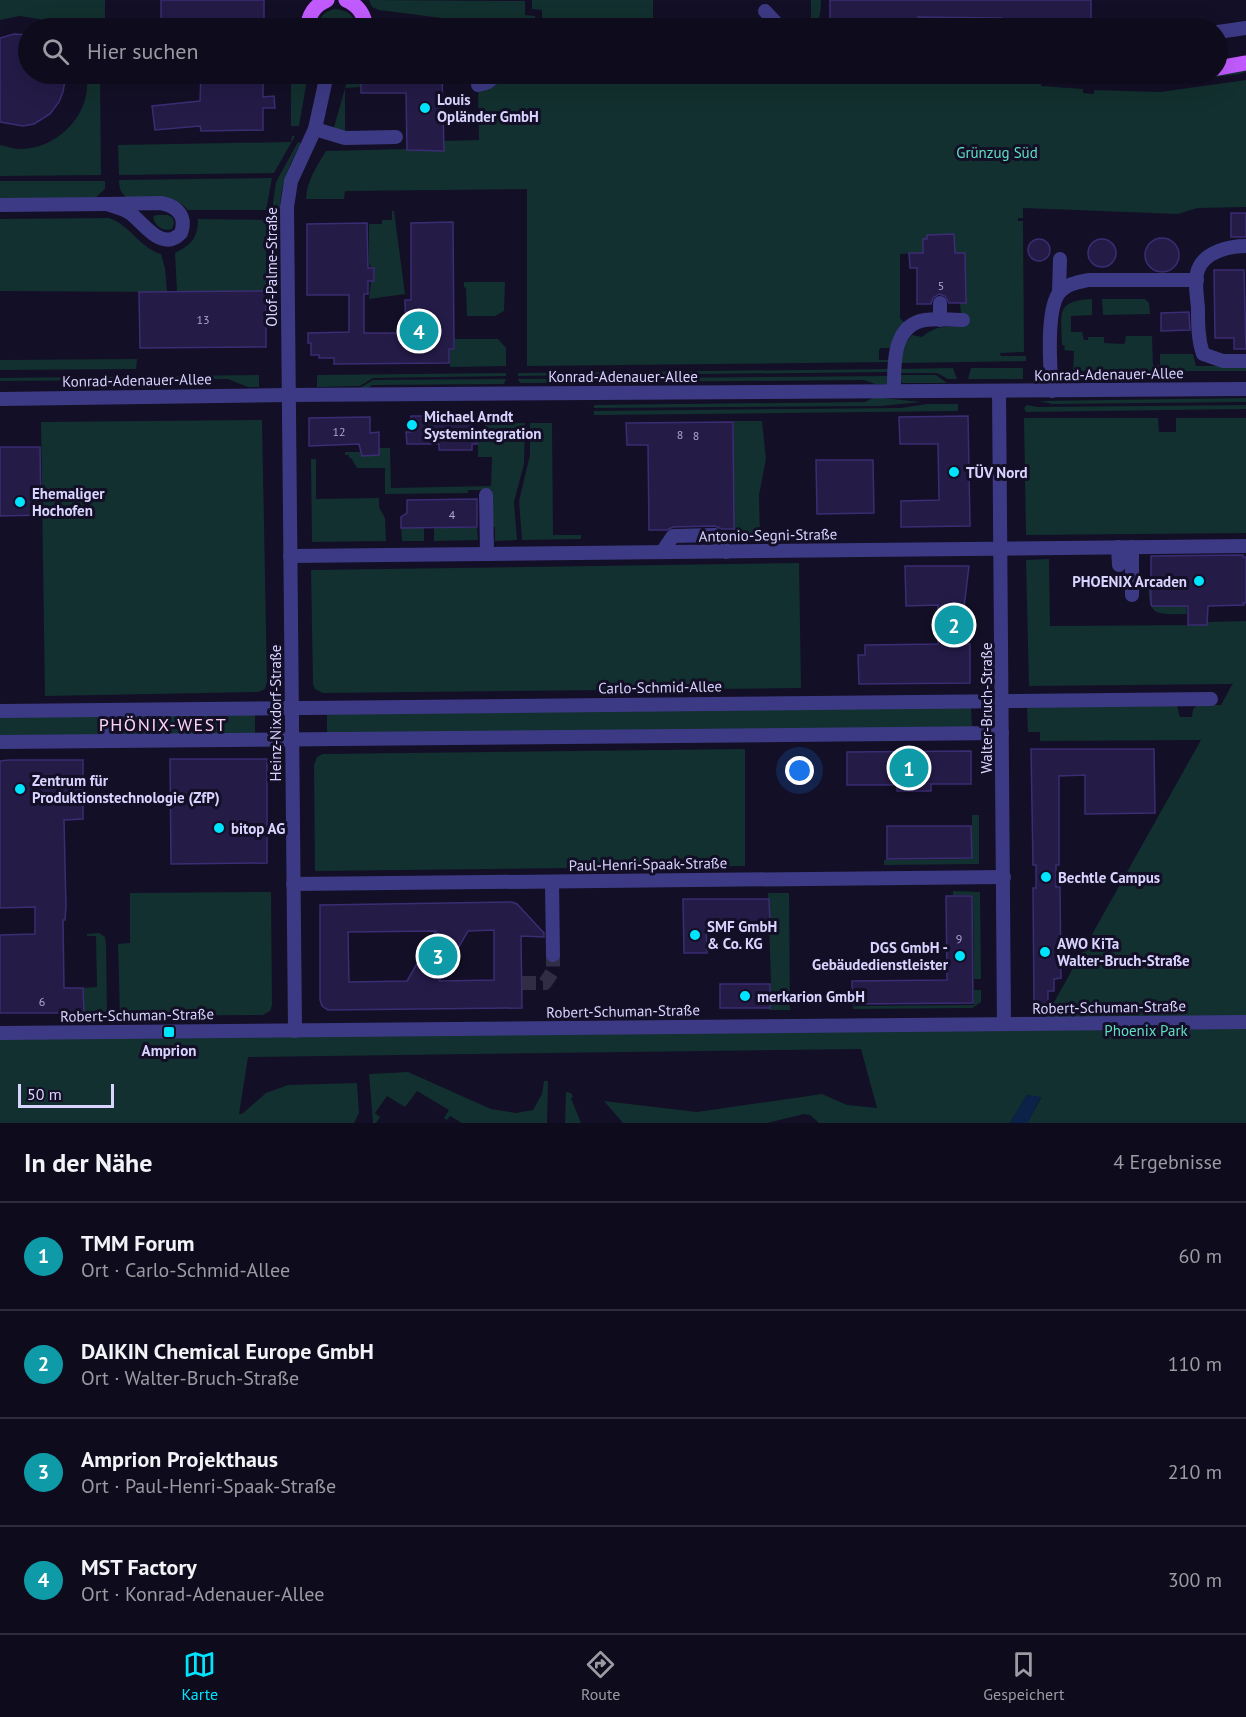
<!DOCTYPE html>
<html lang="de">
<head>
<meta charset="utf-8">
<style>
	:root { --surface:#0e0b1c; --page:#1c1929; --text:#f1f3f6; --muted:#9b9ba3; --line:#2e2b3b; --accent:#00e5ff }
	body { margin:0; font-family:"PT Sans",sans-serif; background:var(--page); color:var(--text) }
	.scale { position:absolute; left:18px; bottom:15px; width:96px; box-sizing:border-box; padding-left:6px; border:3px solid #d9d4ff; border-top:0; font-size:16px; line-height:21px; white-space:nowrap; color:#d9d4ff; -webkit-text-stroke:4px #130f26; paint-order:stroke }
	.you { position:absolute; left:800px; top:771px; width:21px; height:21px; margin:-15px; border:4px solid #fff; border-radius:50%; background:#1a73e8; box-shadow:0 0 0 9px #1a73e833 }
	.badge { display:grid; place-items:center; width:39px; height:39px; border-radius:50%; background:var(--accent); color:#fff; font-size:20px; font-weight:700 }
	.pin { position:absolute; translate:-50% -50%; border:3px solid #fff; box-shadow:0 2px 6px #0006 }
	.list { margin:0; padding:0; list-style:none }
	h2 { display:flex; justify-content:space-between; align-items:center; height:78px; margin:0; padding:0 24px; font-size:26px }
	h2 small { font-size:20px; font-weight:400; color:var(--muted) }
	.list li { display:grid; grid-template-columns:39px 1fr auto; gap:18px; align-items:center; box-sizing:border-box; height:108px; padding:0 24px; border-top:2px solid var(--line) }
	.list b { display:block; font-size:22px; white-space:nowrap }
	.list p { margin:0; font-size:20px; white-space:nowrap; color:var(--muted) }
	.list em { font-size:20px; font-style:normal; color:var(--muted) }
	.icon { flex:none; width:33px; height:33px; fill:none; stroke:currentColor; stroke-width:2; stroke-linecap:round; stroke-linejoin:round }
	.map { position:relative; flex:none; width:1246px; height:1123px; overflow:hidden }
	.search { position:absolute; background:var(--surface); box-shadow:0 6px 24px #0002; left:18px; right:18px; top:18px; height:66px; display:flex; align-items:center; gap:15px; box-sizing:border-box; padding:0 21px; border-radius:33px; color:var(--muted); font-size:22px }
	.sheet { height:510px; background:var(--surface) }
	nav { display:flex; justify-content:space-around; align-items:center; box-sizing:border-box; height:84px; border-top:2px solid var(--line); background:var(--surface); font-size:16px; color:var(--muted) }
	nav a { display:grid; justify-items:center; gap:3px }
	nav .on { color:var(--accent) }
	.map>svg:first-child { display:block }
	.green { fill:#12302f }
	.water { fill:#0c2248 }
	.building { fill:#241b47; stroke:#3b2d73; stroke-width:1.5; fill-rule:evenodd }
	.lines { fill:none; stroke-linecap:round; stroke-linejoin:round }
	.minor-tunnel { stroke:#312d47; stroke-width:14; stroke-dasharray:14 7; stroke-linecap:butt }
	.minor { stroke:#3d3a85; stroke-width:14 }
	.major { stroke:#c25bff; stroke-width:15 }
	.poi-dot { fill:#00e5ff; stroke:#130f26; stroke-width:2 }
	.labels { text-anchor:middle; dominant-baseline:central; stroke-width:6; stroke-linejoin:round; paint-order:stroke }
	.number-label { font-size:12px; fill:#aca6d1 }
	.poi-label { font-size:15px; font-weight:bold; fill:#d9d4ff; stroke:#130f26; text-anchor:start }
	.park-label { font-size:15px; fill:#5fe0c0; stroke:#130f26 }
	.street-label { font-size:15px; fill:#d9d4ff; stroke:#130f26 }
	.quarter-label { font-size:18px; letter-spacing:1.5px; fill:#ffd6f0; stroke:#130f26 }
</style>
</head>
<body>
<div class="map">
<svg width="1246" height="1123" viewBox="0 0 1246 1123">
	<rect width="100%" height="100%" fill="#130f26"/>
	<g class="green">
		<path d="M0,0H105V28H59L39,19L19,16L0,20Z"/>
		<path d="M369,0L525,1V15L535,16L536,24L465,21L379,10L372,7Z"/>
		<path d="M532,0H653V28H610L542,24V10L532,9Z"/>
		<path d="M811,0H821C821,30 813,26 787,26L780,20H811Z"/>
		<path d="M335,9C348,10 355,16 357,28H317C318,17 325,11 335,9Z"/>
		<path d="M1246,70V72L1239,74L1160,84L1095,82V79L1172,80Z"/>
		<path d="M86,74H100L101,175L0,176V145C6,146 13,149 19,149C57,150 94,113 86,74Z"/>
		<path d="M291,74H308L299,126H291Z"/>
		<path d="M349,74H361V87L345,88V131H333Z"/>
		<path d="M510,74H889L1041,83V86L1083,89V93L1094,94V90L1160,92L1246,80V207L1197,208L1178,214L1023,208V218H1018V221H1023L1024,352L1000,353L1001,356H1026V361L900,363L906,343L912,335L922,337C937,324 946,327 965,327V316L961,315L960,303H966L965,253H955L954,234L927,235V239L923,240V253L900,254V318L906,325L892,348H881L879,350V360H891V362L527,366V189L345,191L344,199H306C307,180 317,166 326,151L407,149L443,151L444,141L479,140L478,91C492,89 500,84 510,74Z"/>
		<path d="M292,136H295L274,173L119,175L118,145L291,142Z"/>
		<path d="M298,142L301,143C289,165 280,185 280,210H272L276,182Z"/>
		<path d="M272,178L266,210H188C174,193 150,199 130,199C121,195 119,189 119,180Z"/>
		<path d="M0,181H105V189L94,199L0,200Z"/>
		<path d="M392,211H394L405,294L369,299L371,282L375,281V268L371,267L369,263V224H382V220H392Z"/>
		<path d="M156,215H168L173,218L174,223L172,229C163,232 155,226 153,217Z"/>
		<path d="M109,218C130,225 140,248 161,254L165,268L167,292L0,291V219Z"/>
		<path d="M198,219L266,220V291H177L175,253C191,245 198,238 198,219Z"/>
		<path d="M464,282H505L504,311L495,316H467L466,288L464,287Z"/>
		<path d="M1092,299V315L1071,316V332H1082L1084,340H1088V337H1104V343L1123,344L1125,343L1126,336H1152L1153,365H1160V354H1193L1196,366H1246V371H1073L1074,351L1064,350L1065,346L1062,345C1062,314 1054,301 1092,299Z"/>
		<path d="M1102,299H1145L1149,303L1150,314L1103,315Z"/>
		<path d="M455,339H498L506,348V366L450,367V350L455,349Z"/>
		<path d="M137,359L136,369L0,370V360Z"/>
		<path d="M953,368L957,379H948L937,373H899V369Z"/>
		<path d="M971,368H1023V379H968Z"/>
		<path d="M892,369L891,372L518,376V373Z"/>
		<path d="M506,373V376L373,378L360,386L317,387V375Z"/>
		<path d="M259,375V387H248L228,379L0,381V378Z"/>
		<path d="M899,375H936L947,383H902Z"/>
		<path d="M891,376L890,384H875L864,380L520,383L518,379Z"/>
		<path d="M506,379L504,384L372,385L367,389H358L373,380Z"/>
		<path d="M874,397L921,402L881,406L594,408V405L865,402Z"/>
		<path d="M1246,398V402L1052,404L1040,401Z"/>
		<path d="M927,404H958V411L594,415V411L901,408Z"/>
		<path d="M1027,405L1038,407L1246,405V409L1026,412L1024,408Z"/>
		<path d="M1024,418H1158L1159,432H1176V418H1246V533L1026,535Z"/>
		<path d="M262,420L267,682L265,689L258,692L45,696L41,422Z"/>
		<path d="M734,421H762L766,459L759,495L760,537L734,538Z"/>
		<path d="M485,423H525L524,464L514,502L517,540L495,541V527H492V490H468V493L385,494V468H357L351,458H349V455H345V452H361L363,456L377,455L379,448H390L391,488L491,486L492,457H478V430H485Z"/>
		<path d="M530,423H552L553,535H581V539L522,540L519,501L530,455Z"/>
		<path d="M316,459V499L379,498V507L385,518L386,541L312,542L311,459Z"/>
		<path d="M477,527L478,540L434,541V528Z"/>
		<path d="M401,528H424V541H402Z"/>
		<path d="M1049,559L1050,626L1207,625L1208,622L1246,621V1123H1027L1041,1098L1027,1095L1010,1123H819L810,1115L804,1114L767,1123H623L604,1101L697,1112L822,1094L847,1105L877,1108L861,1049L248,1057L239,1114H242L266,1093L288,1085L357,1083L359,1113L354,1123H0V1039L1039,1029L1201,740L1040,741V732H1028L1027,706L1173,705L1177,706L1180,717H1192L1193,709L1198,705H1221L1233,683L1231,684L1029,686L1026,560Z"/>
		<path d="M799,563L801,688L323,693L315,689L313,684L311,570Z"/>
		<path d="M1148,579H1150L1152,606H1186L1187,614C1150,615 1149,614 1148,579Z"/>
		<path d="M971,707L972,728L327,734V713Z"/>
		<path d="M255,713V735L126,736C115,731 114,724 122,715Z"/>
		<path d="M0,716H99L102,720L103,730L95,736L0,737Z"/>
		<path d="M745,749V866L315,871L314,765L317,757L323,754Z"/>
		<path d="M972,815H979V864L884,865V860L972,859Z"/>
		<path d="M953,891L980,892L981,979H974L973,895H953Z"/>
		<path d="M271,892L272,1005L270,1011L263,1015L120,1016L118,944L130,943V893Z"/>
		<path d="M768,893H789L790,1010H769L771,982Z"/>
		<path d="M99,933L105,937L106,943L107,1012L84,1013L83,988L97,987L96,936H87V934Z"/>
		<path d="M974,990H981V1002L972,1008L853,1009V1006L974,1005Z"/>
		<path d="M408,1072L491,1109L516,1113L533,1110L542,1094L544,1081H548L547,1123H462L450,1116L447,1120L444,1118L449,1110L417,1091L405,1107L387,1096L375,1113L380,1117L376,1123H373L369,1074Z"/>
		<path d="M566,1092L571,1093L573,1097L571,1098L581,1123H565Z"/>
	</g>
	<path class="water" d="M1027,1095L1041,1097L1027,1123H1010Z"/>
	<g class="building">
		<rect x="161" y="0" width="103" height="28"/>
		<path d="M830,0H1091V28H1002V18L918,17V28H830Z"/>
		<path d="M14,34L28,35V74H64L65,80L63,92L59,102L50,114L34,124L23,126L0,122V38Z"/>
		<path d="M201,74H263V97L274,96L275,108H263V130L201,131L200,126L155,130L152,106L200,101Z"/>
		<path d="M361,74H442L444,151L407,150L406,93H361Z"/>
		<rect x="1231" y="213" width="15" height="24"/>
		<path d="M453,222L454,349H449V363L334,364V358H319V355H311V343H308V333L349,332V295H307V224L367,223L368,268H374V281H368V294H364V333H406L405,300H411V223Z"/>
		<path d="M954,234L955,253H965L966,303H949L945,296L939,294L933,298L931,304H917V268H910L909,253H923V239H927V235Z"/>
		<circle cx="1162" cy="255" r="17"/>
		<circle cx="1102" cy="253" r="14"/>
		<circle cx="1039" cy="250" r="11"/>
		<path d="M1214,270H1244L1246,349H1234V338H1215Z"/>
		<path d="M266,291V347L140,348L139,292Z"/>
		<path d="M1189,312L1190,330L1161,331V313Z"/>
		<path d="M411,416H472L473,434H477V444H472V450H439V444H407L406,432H411Z"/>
		<path d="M968,416L970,526L901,527V501L939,500L938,444H900L899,417Z"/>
		<path d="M370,417V433L379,432V455L362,456L359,444L309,446V418Z"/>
		<path d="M733,422L734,529H722L715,526L673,527L667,530H649L648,445H627L626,423Z"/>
		<path d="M0,447H40L41,515L0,516Z"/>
		<path d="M816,460H873L874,513L817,514Z"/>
		<path d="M477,499V527L401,528V517L407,513V500Z"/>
		<path d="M1243,555V557H1246V603H1243L1244,605L1208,606L1207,625H1188V606H1152L1151,604V556Z"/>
		<path d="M905,566H969L964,607V644H970V683L859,684L858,655H865V645L938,644V605L906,606Z"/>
		<path d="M1031,749H1154L1155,813L1085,814V775L1059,776V865H1056V887H1060L1061,978L1054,979V991H1048V1004H1034L1033,888H1036V865H1033Z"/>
		<path d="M971,751V784H931V791H897V785H847V752Z"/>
		<path d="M170,759H267V863L171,864Z"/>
		<path d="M9,760H83V819L64,820L66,907L65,920H63L64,988H83L84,1013H0V935L35,934V907L0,908V761Z"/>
		<path d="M887,826H971L972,858L887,859Z"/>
		<path d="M946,896H972L973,1003L852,1004V981L947,980Z"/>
		<path d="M683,899H769L770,924H706L707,953H684Z"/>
		<path d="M512,902L517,904L544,933V937L521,936L522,1008L328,1010L322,1006L320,1000V905ZM494,930V980L439,981L468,931ZM436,931L407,981L349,982L348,932Z"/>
		<rect x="720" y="984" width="50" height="24"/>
	</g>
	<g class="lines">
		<path class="minor-tunnel" d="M522,983H545L553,971V955"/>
		<g class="minor">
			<path d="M765,11L780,27L785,28"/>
			<path d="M1218,32L1246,28"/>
			<path d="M478,85C487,84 492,81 497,74"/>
			<path d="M315,129L345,138L396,137"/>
			<path d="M161,203C177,206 187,216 181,233C162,253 144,223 130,213C123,208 115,207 107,204Z"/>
			<path d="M0,205L107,204"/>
			<path d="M1246,246C1229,246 1204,252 1198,270C1194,281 1197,296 1198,308C1198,324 1198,339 1203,354L1223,361H1246"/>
			<path d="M1059,292L1060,259"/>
			<path d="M940,303V320"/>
			<path d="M894,391C894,366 892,325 925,320C937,318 951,320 963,320"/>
			<path d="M999,391L1004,1024"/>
			<path d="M1052,391C1050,368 1046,310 1059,293C1066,284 1078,282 1088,280H1197"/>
			<path d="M0,399L288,395L1246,389"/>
			<path d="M486,495L487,554"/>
			<path d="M1118,547L1119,565"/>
			<path d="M1132,547V595"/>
			<path d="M662,552L673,536L715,535L726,552"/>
			<path d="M290,556L1246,546"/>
			<path d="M0,711L1211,699"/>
			<path d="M108,740L109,710"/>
			<path d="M0,742L1002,733"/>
			<path d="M552,882L553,955"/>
			<path d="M293,884L1004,877"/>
			<path d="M295,1031L287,207L291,181L315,129L327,74"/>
			<path d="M0,1033L1246,1022"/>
		</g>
		<g class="major">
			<path d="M346,0C359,6 364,14 366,28"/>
			<path d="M308,28C308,15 315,5 327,0"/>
			<path d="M1218,68L1246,63"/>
			<path d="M1130,74H1148"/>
		</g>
	</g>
	<g class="poi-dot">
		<circle cx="425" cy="108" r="6"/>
		<circle cx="412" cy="425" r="6"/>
		<circle cx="954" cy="472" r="6"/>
		<circle cx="20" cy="502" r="6"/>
		<circle cx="1199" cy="581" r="6"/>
		<circle cx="20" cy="789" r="6"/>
		<circle cx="219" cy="828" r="6"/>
		<circle cx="1046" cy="877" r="6"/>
		<circle cx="695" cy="935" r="6"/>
		<circle cx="1045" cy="952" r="6"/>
		<circle cx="960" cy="956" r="6"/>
		<circle cx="745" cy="996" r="6"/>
		<rect x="163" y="1026" width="12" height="12" rx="3"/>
	</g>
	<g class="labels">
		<g class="number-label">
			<text x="941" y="285">5</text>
			<text x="203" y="319">13</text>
			<text x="339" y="431">12</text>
			<text x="680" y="434">8</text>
			<text x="696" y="435">8</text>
			<text x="452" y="514">4</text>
			<text x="959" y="938">9</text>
			<text x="42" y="1001">6</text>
		</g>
		<g class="poi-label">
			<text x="437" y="99">Louis<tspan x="437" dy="17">Opländer GmbH</tspan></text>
			<text x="424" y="416">Michael Arndt<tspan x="424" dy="17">Systemintegration</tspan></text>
			<text x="966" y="472">TÜV Nord</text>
			<text x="32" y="493">Ehemaliger<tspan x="32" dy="17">Hochofen</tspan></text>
			<text x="1187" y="581" text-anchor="end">PHOENIX Arcaden</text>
			<text x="32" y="780">Zentrum für<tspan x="32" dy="17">Produktionstechnologie (ZfP)</tspan></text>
			<text x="231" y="828">bitop AG</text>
			<text x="1058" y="877">Bechtle Campus</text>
			<text x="707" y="926">SMF GmbH<tspan x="707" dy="17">&amp; Co. KG</tspan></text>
			<text x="1057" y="943">AWO KiTa<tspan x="1057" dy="17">Walter-Bruch-Straße</tspan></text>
			<text x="948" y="947" text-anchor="end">DGS GmbH -<tspan x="948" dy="17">Gebäudedienstleister</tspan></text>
			<text x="757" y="996">merkarion GmbH</text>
			<text x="169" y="1050" text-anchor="middle">Amprion</text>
		</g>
		<g class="park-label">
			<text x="997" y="152">Grünzug Süd</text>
			<text x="1146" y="1030">Phoenix Park</text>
		</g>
		<g class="street-label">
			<text transform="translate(271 267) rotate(-90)">Olof-Palme-Straße</text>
			<text transform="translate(1109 374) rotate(-1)">Konrad-Adenauer-Allee</text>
			<text x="623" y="376">Konrad-Adenauer-Allee</text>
			<text transform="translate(137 380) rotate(-1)">Konrad-Adenauer-Allee</text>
			<text transform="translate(768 535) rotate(-1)">Antonio-Segni-Straße</text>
			<text transform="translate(660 687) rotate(-1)">Carlo-Schmid-Allee</text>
			<text transform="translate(986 708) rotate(-90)">Walter-Bruch-Straße</text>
			<text transform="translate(275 713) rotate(-90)">Heinz-Nixdorf-Straße</text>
			<text transform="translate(648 864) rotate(-1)">Paul-Henri-Spaak-Straße</text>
			<text transform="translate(1109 1007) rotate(-1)">Robert-Schuman-Straße</text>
			<text transform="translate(623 1011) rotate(-1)">Robert-Schuman-Straße</text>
			<text transform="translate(137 1015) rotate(-1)">Robert-Schuman-Straße</text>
		</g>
		<g class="quarter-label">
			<text x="163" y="724">PHÖNIX-WEST</text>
		</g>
	</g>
</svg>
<div class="scale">50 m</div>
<div class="you"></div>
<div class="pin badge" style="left:909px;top:768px;background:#0f9aa8">1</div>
<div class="pin badge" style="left:954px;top:625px;background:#0f9aa8">2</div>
<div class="pin badge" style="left:438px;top:956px;background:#0f9aa8">3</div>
<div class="pin badge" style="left:419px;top:331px;background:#0f9aa8">4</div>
<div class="search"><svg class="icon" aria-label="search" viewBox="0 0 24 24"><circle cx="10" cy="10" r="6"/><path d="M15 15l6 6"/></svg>Hier suchen</div>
</div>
<section class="sheet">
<h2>In der Nähe<small>4 Ergebnisse</small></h2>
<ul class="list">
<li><span class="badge" style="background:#0f9aa8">1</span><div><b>TMM Forum</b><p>Ort · Carlo-Schmid-Allee</p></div><em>60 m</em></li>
<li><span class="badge" style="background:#0f9aa8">2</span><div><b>DAIKIN Chemical Europe GmbH</b><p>Ort · Walter-Bruch-Straße</p></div><em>110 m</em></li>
<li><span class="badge" style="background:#0f9aa8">3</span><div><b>Amprion Projekthaus</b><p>Ort · Paul-Henri-Spaak-Straße</p></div><em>210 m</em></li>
<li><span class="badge" style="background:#0f9aa8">4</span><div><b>MST Factory</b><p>Ort · Konrad-Adenauer-Allee</p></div><em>300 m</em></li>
</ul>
</section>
<nav>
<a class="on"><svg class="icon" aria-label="map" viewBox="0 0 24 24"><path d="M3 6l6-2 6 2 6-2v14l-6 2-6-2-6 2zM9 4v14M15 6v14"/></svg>Karte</a>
<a><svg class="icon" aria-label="directions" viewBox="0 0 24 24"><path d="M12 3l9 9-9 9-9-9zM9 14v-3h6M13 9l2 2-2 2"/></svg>Route</a>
<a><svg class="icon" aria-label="saved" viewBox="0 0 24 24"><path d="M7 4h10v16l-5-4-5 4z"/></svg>Gespeichert</a>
</nav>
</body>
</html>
